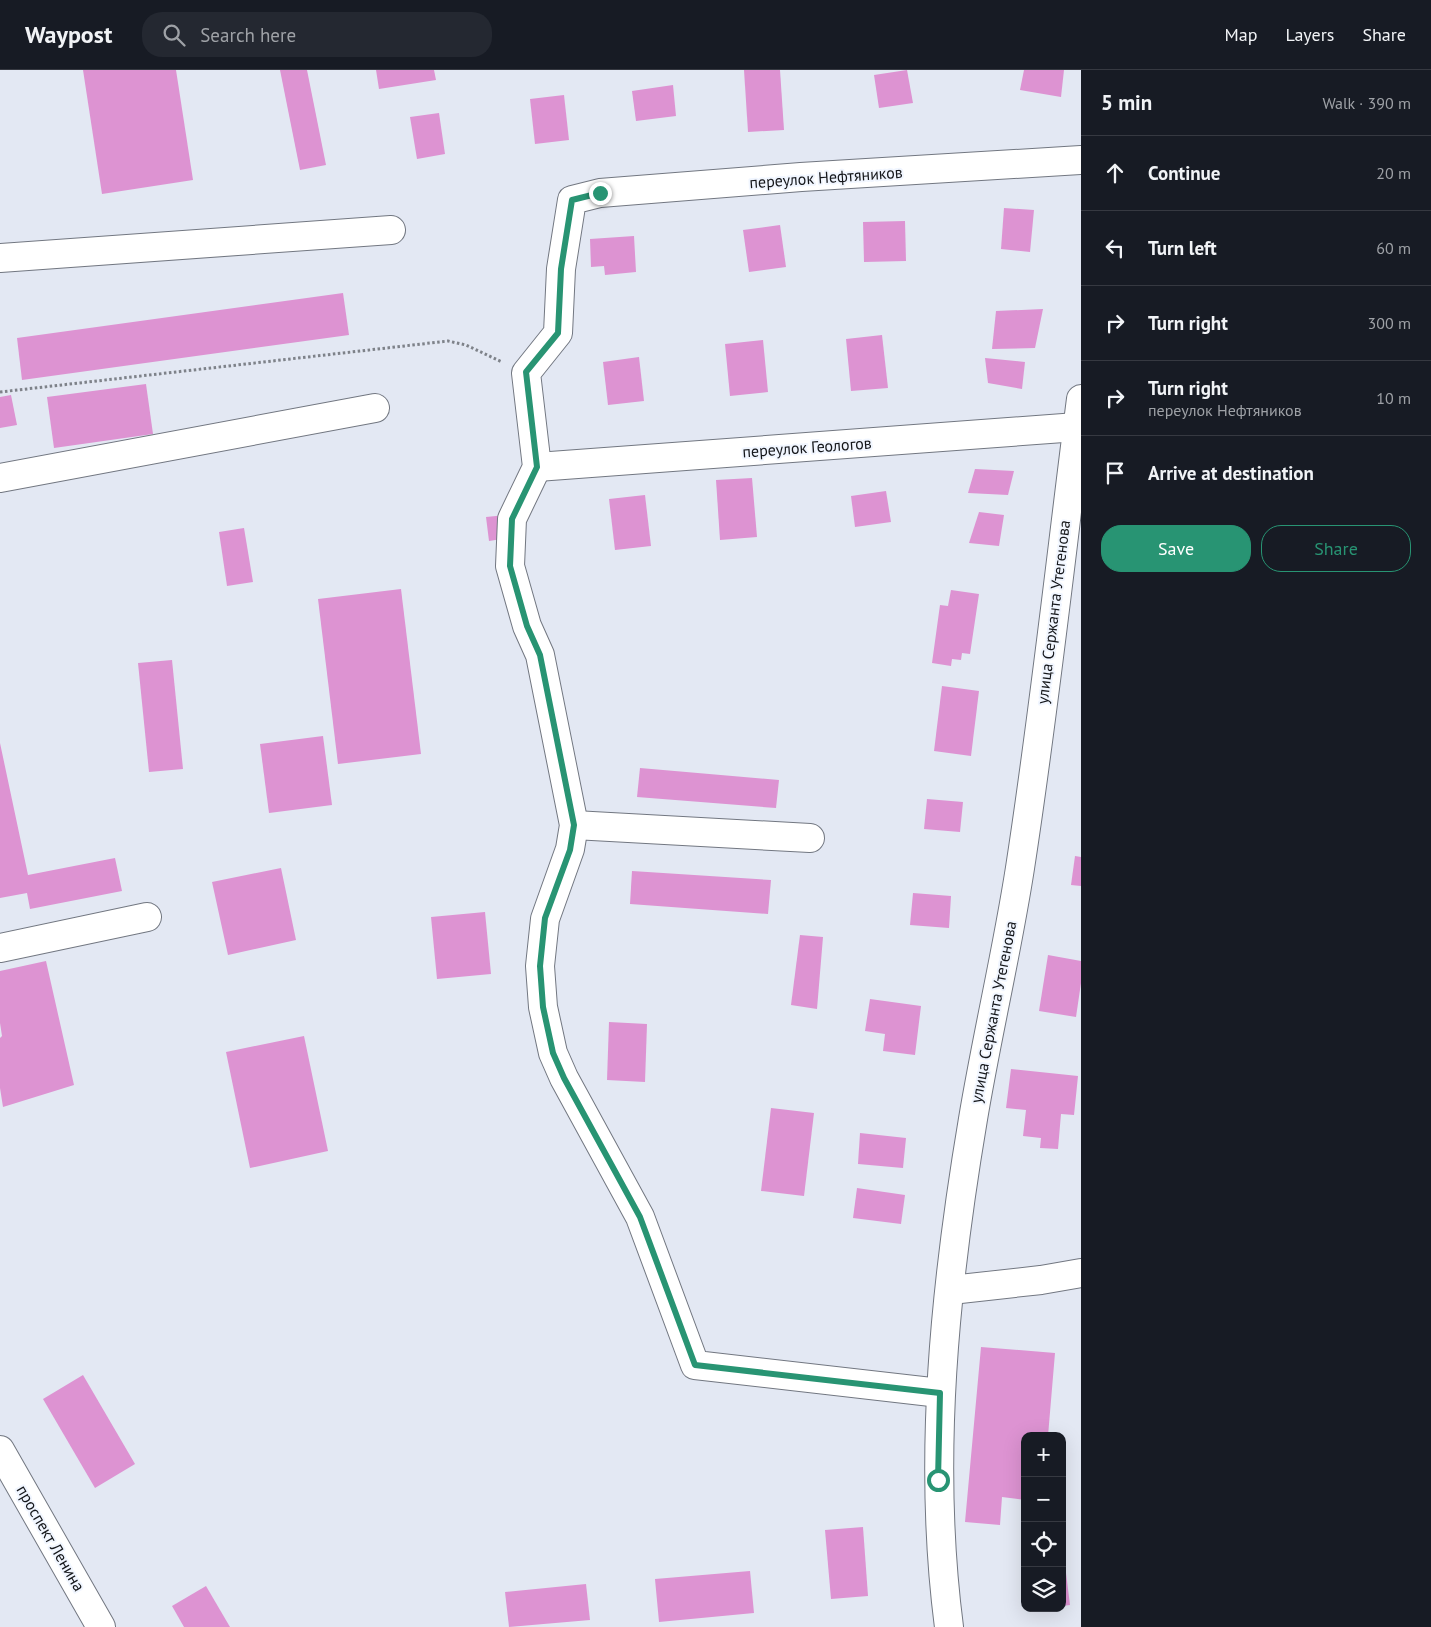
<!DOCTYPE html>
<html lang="en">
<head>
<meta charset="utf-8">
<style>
	:root { --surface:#171b24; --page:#242831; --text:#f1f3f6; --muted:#9ea1a6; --line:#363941; --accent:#289473 }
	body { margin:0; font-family:"PT Sans",sans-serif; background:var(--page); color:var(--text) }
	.controls { position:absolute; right:15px; bottom:15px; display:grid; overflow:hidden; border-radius:10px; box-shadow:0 5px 20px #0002 }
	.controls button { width:45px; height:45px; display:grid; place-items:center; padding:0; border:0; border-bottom:1px solid var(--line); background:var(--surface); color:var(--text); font:25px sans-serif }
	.stop { position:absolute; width:15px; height:15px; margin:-11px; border:4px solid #289473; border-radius:50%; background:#fff }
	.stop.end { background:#289473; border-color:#fff; box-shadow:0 1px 5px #0008 }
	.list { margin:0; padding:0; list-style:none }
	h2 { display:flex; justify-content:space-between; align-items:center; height:65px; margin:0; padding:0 20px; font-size:21px }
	h2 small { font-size:16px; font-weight:400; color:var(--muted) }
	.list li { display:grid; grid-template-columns:32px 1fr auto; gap:15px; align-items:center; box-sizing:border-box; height:75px; padding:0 20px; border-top:1px solid var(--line) }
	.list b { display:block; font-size:19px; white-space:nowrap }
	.list p { margin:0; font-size:16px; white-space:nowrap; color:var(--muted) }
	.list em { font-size:16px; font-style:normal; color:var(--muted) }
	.actions { display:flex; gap:10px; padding:15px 20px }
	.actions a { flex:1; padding:11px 0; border:1px solid var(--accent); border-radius:20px; text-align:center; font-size:18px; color:var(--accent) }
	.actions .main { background:var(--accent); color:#fff }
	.icon { flex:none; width:28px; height:28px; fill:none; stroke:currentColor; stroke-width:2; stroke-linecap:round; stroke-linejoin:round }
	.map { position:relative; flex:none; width:1081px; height:1557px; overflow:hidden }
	header { display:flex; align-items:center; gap:30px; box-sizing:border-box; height:70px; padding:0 25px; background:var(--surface); border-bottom:1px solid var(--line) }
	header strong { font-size:24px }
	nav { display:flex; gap:28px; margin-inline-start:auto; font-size:18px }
	.search { width:350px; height:45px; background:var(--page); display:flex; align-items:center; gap:12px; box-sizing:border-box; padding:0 18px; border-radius:20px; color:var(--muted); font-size:19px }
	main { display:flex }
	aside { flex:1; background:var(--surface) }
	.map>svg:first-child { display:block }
	.building { fill:#dd93d2 }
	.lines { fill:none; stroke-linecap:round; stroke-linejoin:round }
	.minor-casing { stroke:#727781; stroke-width:30 }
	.major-casing { stroke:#727781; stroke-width:30 }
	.path { stroke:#7e8289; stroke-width:3; stroke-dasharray:2.5 2.5; stroke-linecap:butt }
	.minor { stroke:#fff; stroke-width:28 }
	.major { stroke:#fff; stroke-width:28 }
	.route { stroke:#289473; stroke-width:6 }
	.labels { text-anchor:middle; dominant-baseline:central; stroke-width:4; stroke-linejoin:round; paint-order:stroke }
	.street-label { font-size:16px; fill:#14161a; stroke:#f1f6ff }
</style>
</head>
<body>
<header>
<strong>Waypost</strong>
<div class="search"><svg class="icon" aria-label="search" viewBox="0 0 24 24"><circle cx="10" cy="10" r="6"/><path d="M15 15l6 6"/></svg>Search here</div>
<nav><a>Map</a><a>Layers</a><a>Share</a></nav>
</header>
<main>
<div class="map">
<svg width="1081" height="1557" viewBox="0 0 1081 1557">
	<rect width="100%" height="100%" fill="#e3e8f3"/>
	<g class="building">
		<path d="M83,0H176L193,110L102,124Z"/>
		<path d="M280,0H307L326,95L300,100Z"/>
		<path d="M376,0H434L436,10L379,19Z"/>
		<path d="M744,0H780L784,60L748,62Z"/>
		<path d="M907,0L913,33L879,38L874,5Z"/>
		<path d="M1024,0H1064L1061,27L1020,20Z"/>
		<path d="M673,15L676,46L636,51L632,21Z"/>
		<path d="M564,25L569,70L535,74L530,29Z"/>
		<path d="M439,43L445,84L417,89L410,47Z"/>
		<path d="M1004,138L1034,140L1030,182L1001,179Z"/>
		<path d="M905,151L906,191L864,192L863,152Z"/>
		<path d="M780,155L786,197L749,202L743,160Z"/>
		<path d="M634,166L636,202L605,205L604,196L591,197L590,169Z"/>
		<path d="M343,223L349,265L22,310L17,268Z"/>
		<path d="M1043,239L1035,278L992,279L996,241Z"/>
		<path d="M882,265L888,318L851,321L846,269Z"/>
		<path d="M763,270L768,322L730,326L725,274Z"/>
		<path d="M639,287L644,331L608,335L603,292Z"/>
		<path d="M985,288L1025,292L1022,319L988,313Z"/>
		<path d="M146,314L153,364L54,378L47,327Z"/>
		<path d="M11,325L17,355L0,358V327Z"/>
		<path d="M975,399L1014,401L1008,425L968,423Z"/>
		<path d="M752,408L757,467L720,470L716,410Z"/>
		<path d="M886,421L891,452L855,457L851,426Z"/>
		<path d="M645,425L651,476L615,480L609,429Z"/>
		<path d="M979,442L1004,445L999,476L969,473Z"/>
		<path d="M506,445L508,468L489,471L486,447Z"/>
		<path d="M244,458L253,512L227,516L219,462Z"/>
		<path d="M401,519L421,684L338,694L318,529Z"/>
		<path d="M951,520L979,524L970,584L962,583L961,590L952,589L951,596L932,593L940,535L948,536Z"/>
		<path d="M172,590L183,699L149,702L138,593Z"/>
		<path d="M942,616L979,621L971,686L934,681Z"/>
		<path d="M323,666L332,735L269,743L260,674Z"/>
		<path d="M0,673L28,805L115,788L122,821L30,839L27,823L0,828Z"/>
		<path d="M640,698L779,710L776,738L637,727Z"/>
		<path d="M927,729L963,732L960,762L924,759Z"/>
		<path d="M1075,786L1081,787V816L1071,815Z"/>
		<path d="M281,798L296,870L228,885L212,812Z"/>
		<path d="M632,801L771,810L768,844L630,834Z"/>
		<path d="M913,823L951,826L949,858L910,855Z"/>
		<path d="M485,842L491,904L437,909L431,847Z"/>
		<path d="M800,865L823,867L817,939L791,935Z"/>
		<path d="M1048,885L1081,891V913L1076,947L1039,941Z"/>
		<path d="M46,891L74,1015L3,1037L0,1018V968L2,966L0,953V901Z"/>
		<path d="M870,929L921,936L915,985L883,981L885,964L865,961Z"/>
		<path d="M609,952L647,954L645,1012L607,1010Z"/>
		<path d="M304,966L328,1081L250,1098L226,982Z"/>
		<path d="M1011,999L1078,1006L1074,1045L1061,1044L1058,1079L1040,1078L1041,1068L1023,1066L1026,1040L1006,1038Z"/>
		<path d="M771,1038L814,1043L804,1126L761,1121Z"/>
		<path d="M860,1063L906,1068L903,1098L858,1094Z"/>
		<path d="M857,1118L905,1125L901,1154L853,1148Z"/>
		<path d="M981,1277L1055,1283L1048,1366H1025V1430L1002,1427L1000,1455L965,1452Z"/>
		<path d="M83,1305L135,1394L95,1418L43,1329Z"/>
		<path d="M863,1457L868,1526L831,1529L825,1460Z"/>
		<path d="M1062,1495H1065L1070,1535L1062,1536Z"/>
		<path d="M750,1501L754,1543L659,1552L655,1509Z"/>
		<path d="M586,1514L590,1550L509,1557L505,1522Z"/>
		<path d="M206,1516L230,1557H184L172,1536Z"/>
	</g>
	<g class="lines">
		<g class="minor-casing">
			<g id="minor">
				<path d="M0,188L391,160"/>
				<path d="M537,397L1077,357"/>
				<path d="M0,408L375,338"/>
				<path d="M574,755L810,768"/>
				<path d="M0,878L147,847"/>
				<path d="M951,1220L1041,1210L1081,1203"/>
				<path d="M940,1323L695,1295L640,1147L564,1008L553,983L543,937L540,896L545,849L570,779L574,755L540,585L527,556L510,496L512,449L537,397L526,303L558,263L561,199L572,130L600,123L801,107L1081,90"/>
			</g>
		</g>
		<g class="major-casing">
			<g id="major">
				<path d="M0,1380L101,1557"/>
				<path d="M949,1557C927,1389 945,1215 973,1049C987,965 1007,882 1020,798C1044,643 1061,485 1081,329"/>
			</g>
		</g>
		<path class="path" d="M0,322L448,271L466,275L502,292"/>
		<use href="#minor" class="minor"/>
		<use href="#major" class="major"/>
	</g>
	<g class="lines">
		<path class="route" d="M600,123L572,130L561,199L558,263L526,302L537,397L512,449L510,496L527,556L540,585L574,755L570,780L545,848L540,896L543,937L553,983L564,1008L640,1147L695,1295L940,1323L938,1410"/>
	</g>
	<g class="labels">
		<g class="street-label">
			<text transform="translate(826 107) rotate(-4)">переулок Нефтяников</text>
			<text transform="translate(807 377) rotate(-4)">переулок Геологов</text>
			<text transform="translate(1053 542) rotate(-83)">улица Сержанта Утегенова</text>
			<text transform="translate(993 942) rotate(-79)">улица Сержанта Утегенова</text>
			<text transform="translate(51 1468) rotate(60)">проспект Ленина</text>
		</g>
	</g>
</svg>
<div class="controls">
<button>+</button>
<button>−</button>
<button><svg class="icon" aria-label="locate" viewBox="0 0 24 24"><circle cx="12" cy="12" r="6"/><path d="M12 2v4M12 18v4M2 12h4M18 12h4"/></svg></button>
<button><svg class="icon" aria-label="layers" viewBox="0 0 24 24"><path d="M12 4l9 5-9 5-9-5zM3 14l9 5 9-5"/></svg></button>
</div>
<div class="stop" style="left:938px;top:1410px"></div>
<div class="stop end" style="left:600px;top:123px"></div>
</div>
<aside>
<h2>5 min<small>Walk · 390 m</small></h2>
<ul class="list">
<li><svg class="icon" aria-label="ahead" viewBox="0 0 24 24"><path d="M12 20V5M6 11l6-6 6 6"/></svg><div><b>Continue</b></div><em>20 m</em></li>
<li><svg class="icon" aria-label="left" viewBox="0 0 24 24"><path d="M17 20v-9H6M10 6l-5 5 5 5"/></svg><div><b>Turn left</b></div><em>60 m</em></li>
<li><svg class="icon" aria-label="right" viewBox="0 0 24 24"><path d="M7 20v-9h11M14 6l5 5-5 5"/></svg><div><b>Turn right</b></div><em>300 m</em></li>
<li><svg class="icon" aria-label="right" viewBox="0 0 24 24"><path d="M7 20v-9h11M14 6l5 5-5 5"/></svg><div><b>Turn right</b><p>переулок Нефтяников</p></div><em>10 m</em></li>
<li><svg class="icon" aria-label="arrive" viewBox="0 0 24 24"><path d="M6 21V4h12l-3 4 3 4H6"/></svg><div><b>Arrive at destination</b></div></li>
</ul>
<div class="actions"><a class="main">Save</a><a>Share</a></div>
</aside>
</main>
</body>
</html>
